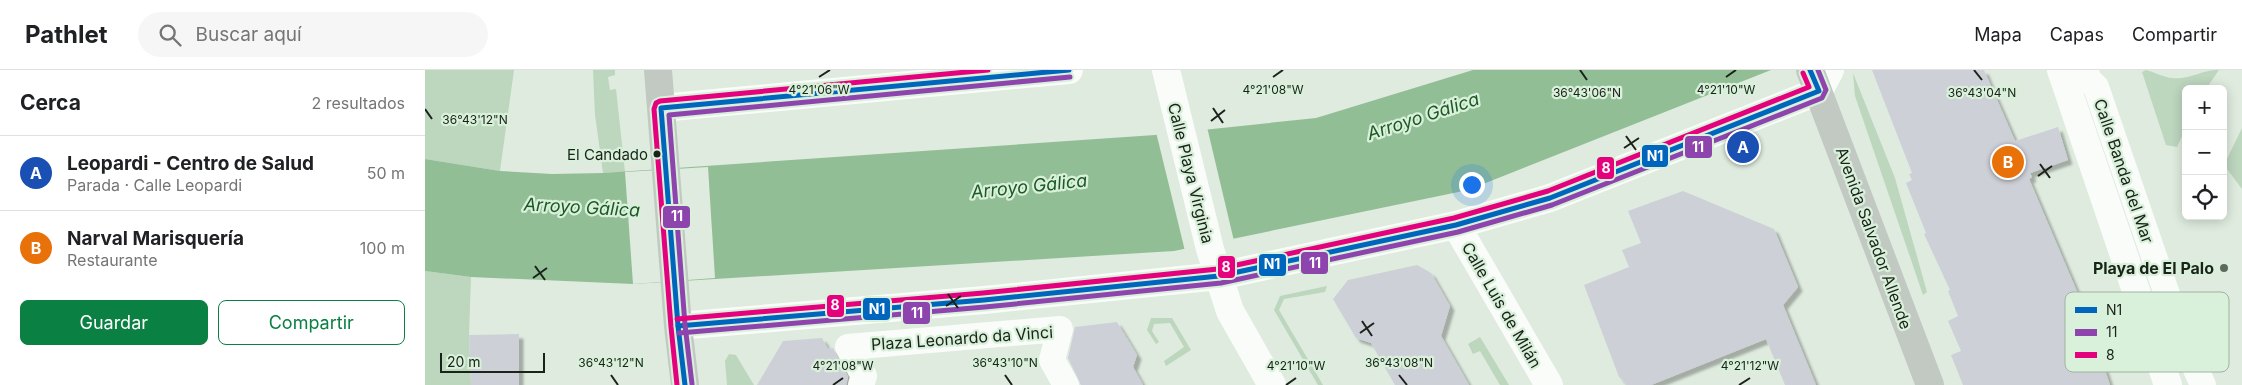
<!DOCTYPE html>
<html lang="es">
<head>
<meta charset="utf-8">
<style>
	:root { --surface:#fff; --page:#f6f6f6; --text:#202124; --muted:#757577; --line:#e0e0e0; --accent:#0b8043 }
	body { margin:0; font-family:Inter,sans-serif; background:var(--page); color:var(--text) }
	.controls { position:absolute; right:15px; top:15px; display:grid; overflow:hidden; border-radius:8px; box-shadow:0 2px 12px #0003 }
	.controls button { width:45px; height:45px; display:grid; place-items:center; padding:0; border:0; border-bottom:1px solid var(--line); background:var(--surface); color:var(--text); font:25px sans-serif }
	.scale { position:absolute; left:15px; bottom:12px; width:105px; box-sizing:border-box; padding-left:5px; border:2px solid #1a221a; border-top:0; font-size:14px; line-height:18px; white-space:nowrap; color:#1a221a; -webkit-text-stroke:4px #d9f1da; paint-order:stroke }
	.you { position:absolute; left:1046px; top:114px; width:18px; height:18px; margin:-12px; border:4px solid #fff; border-radius:50%; background:#1a73e8; box-shadow:0 0 0 8px #1a73e833 }
	.badge { display:grid; place-items:center; width:32px; height:32px; border-radius:50%; background:var(--accent); color:#fff; font-size:16px; font-weight:700 }
	.pin { position:absolute; translate:-50% -50%; border:2px solid #fff; box-shadow:0 1px 5px #0006 }
	.list { margin:0; padding:0; list-style:none }
	h2 { display:flex; justify-content:space-between; align-items:center; height:65px; margin:0; padding:0 20px; font-size:21px }
	h2 small { font-size:16px; font-weight:400; color:var(--muted) }
	.list li { display:grid; grid-template-columns:32px 1fr auto; gap:15px; align-items:center; box-sizing:border-box; height:75px; padding:0 20px; border-top:1px solid var(--line) }
	.list b { display:block; font-size:19px; white-space:nowrap }
	.list p { margin:0; font-size:16px; white-space:nowrap; color:var(--muted) }
	.list em { font-size:16px; font-style:normal; color:var(--muted) }
	.actions { display:flex; gap:10px; padding:15px 20px }
	.actions a { flex:1; padding:11px 0; border:1px solid var(--accent); border-radius:8px; text-align:center; font-size:18px; color:var(--accent) }
	.actions .main { background:var(--accent); color:#fff }
	.icon { flex:none; width:28px; height:28px; fill:none; stroke:currentColor; stroke-width:2; stroke-linecap:round; stroke-linejoin:round }
	.map { position:relative; flex:none; width:1817px; height:315px; overflow:hidden }
	header { display:flex; align-items:center; gap:30px; box-sizing:border-box; height:70px; padding:0 25px; background:var(--surface); border-bottom:1px solid var(--line) }
	header strong { font-size:24px }
	nav { display:flex; gap:28px; margin-inline-start:auto; font-size:18px }
	.search { width:350px; height:45px; background:var(--page); display:flex; align-items:center; gap:12px; box-sizing:border-box; padding:0 18px; border-radius:28px; color:var(--muted); font-size:19px }
	main { display:flex }
	aside { flex:1; background:var(--surface) }
	.map>svg:first-child { display:block }
	.green { fill:#bdd6be }
	.water { fill:#92be96 }
	.pier { fill:#dfebdf }
	.building { fill:#ced0d7; filter:url(#shadow) }
	.lines { fill:none; stroke-linecap:round; stroke-linejoin:round }
	.pedestrian { stroke:#fafcfa; stroke-width:26 }
	.minor { stroke:#fafcfa; stroke-width:28 }
	.tertiary { stroke:#fafcfa; stroke-width:28 }
	.primary { stroke:#c2c9c2; stroke-width:28 }
	.bus-1-casing { stroke:#d9f1da; stroke-width:9 }
	.bus-2-casing { stroke:#d9f1da; stroke-width:9 }
	.bus-3-casing { stroke:#d9f1da; stroke-width:9 }
	.bus-1 { stroke:#0065bd; stroke-width:5 }
	.bus-2 { stroke:#8e44ad; stroke-width:5 }
	.bus-3 { stroke:#e5007d; stroke-width:5 }
	.ticks { fill:none; stroke:#1a221a; stroke-width:2 }
	.bus-dot { fill:#1a221a; stroke:#d9f1da; stroke-width:2 }
	.poi-dot { fill:#5f685f; stroke:#d9f1da; stroke-width:2 }
	.labels { text-anchor:middle; dominant-baseline:central; stroke-width:4.5; stroke-linejoin:round; paint-order:stroke }
	.bus-label { font-size:15px; fill:#1a221a; stroke:#d9f1da; text-anchor:end }
	.street-label { font-size:16px; fill:#1a221a; stroke:#d9f1da }
	.poi-label { font-size:16px; font-weight:bold; fill:#1a221a; stroke:#d9f1da; text-anchor:end }
	.water-label { font-size:18px; font-style:italic; fill:#1c5926; stroke:#d9f1da }
	.key { fill:#d9f1da; stroke:#a0b3a0; stroke-width:1 }
	.key-label { font-size:14px; fill:#1a221a }
	.ticks-label { font-size:12px; text-anchor:middle; fill:#1a221a; stroke:#d9f1da; stroke-width:4.5; stroke-linejoin:round; paint-order:stroke }
	.line-badge { stroke:#d9f1da; stroke-width:2 }
	.badge-label { font-size:14px; text-anchor:middle; font-weight:bold; fill:#fff }
</style>
</head>
<body>
<header>
<strong>Pathlet</strong>
<div class="search"><svg class="icon" aria-label="search" viewBox="0 0 24 24"><circle cx="10" cy="10" r="6"/><path d="M15 15l6 6"/></svg>Buscar aquí</div>
<nav><a>Mapa</a><a>Capas</a><a>Compartir</a></nav>
</header>
<main>
<aside>
<h2>Cerca<small>2 resultados</small></h2>
<ul class="list">
<li><span class="badge" style="background:#1a4fb4">A</span><div><b>Leopardi - Centro de Salud</b><p>Parada · Calle Leopardi</p></div><em>50 m</em></li>
<li><span class="badge" style="background:#e8710a">B</span><div><b>Narval Marisquería</b><p>Restaurante</p></div><em>100 m</em></li>
</ul>
<div class="actions"><a class="main">Guardar</a><a>Compartir</a></div>
</aside>
<div class="map">
<svg width="1817" height="315" viewBox="0 0 1817 315">
	<defs>
		<filter id="shadow"><feDropShadow dx="4.5" dy="4.5" stdDeviation="1" flood-color="#0004"/></filter>
	</defs>
	<rect width="100%" height="100%" fill="#dfebdf"/>
	<g class="green">
		<path d="M0,0H89L75,101L0,89Z"/>
		<path d="M168,0H190V5L183,7L185,20L191,19L200,102L178,103L170,45Z"/>
		<path d="M1721,0C1730,2 1737,7 1747,8C1764,10 1776,0 1794,0L1781,19H1761V58L1752,77L1741,75L1717,2Z"/>
		<path d="M1428,3L1470,108L1502,222L1498,225L1430,26Z"/>
		<path d="M1817,58V119L1799,95Z"/>
		<path d="M0,201L46,207L44,265L46,315H0Z"/>
		<path d="M902,216L900,222L859,229L854,240L898,315H893L849,240L855,226Z"/>
		<path d="M726,248H747L766,280L741,296L739,291L759,277L745,253L729,254L727,261L734,272L731,274L722,260Z"/>
		<path d="M1055,267L1084,315H1075L1055,281L1048,284L1043,274Z"/>
		<path d="M304,284L311,285L329,315H302L300,291Z"/>
	</g>
	<path class="water" d="M1048,0H1346L1043,120L749,181L208,214L46,207L0,201V89L75,101L127,104L178,103L730,65L891,48Z"/>
	<g class="pier">
		<path d="M782,57L809,171L760,181L731,62Z"/>
		<path d="M283,97L290,208L208,214L200,102Z"/>
	</g>
	<g class="building">
		<path d="M1447,0H1559L1590,71L1633,57L1643,90L1605,103L1607,107L1604,109L1656,231L1685,315H1538L1526,285L1536,281L1523,251L1533,246L1523,221L1525,220L1499,164L1501,163L1481,113L1487,110L1484,104L1487,103Z"/>
		<path d="M1258,121L1349,159L1373,217L1358,235L1391,315H1360L1341,269L1226,315H1203L1194,307L1159,215L1204,197L1197,180L1216,173L1203,141Z"/>
		<path d="M992,195L1006,203L1025,236L1016,266L1044,315H970L946,273L931,268L908,229L923,210Z"/>
		<path d="M692,252L712,285L708,297L718,315H656L643,288L650,257Z"/>
		<path d="M94,264V315H46L44,265Z"/>
		<path d="M397,268L403,279L408,278L423,307L421,315H332L358,271Z"/>
	</g>
	<g class="lines">
		<g class="pedestrian">
			<path d="M1660,0L1664,10L1671,17L1757,268L1778,315"/>
			<path d="M436,315L439,306L423,277L635,259L627,290L641,315"/>
		</g>
		<g class="minor">
			<path d="M741,0L785,179L805,241L847,315"/>
			<path d="M1636,0L1743,315"/>
			<path d="M1394,21L1405,0"/>
			<path d="M1031,155L1124,315"/>
		</g>
		<g class="tertiary">
			<path d="M236,38L644,0"/>
			<path d="M253,256L559,230L794,206L1031,155L1125,128L1394,21"/>
		</g>
		<g class="primary">
			<path d="M233,0L253,256L260,315"/>
			<path d="M1385,0L1505,315"/>
		</g>
		<g class="bus-1-casing">
			<g id="bus-1">
				<path d="M253,256L559,230L794,206L1031,155L1125,128L1394,21L1385,0"/>
				<path d="M260,315L253,256L236,38L644,0"/>
			</g>
		</g>
		<g class="bus-2-casing">
			<g id="bus-2">
				<path d="M254,263L560,237L796,213L1033,162L1127,135L1397,28L1401,20L1393,0"/>
				<path d="M267,314L260,255L244,45L645,7"/>
			</g>
		</g>
		<g class="bus-3-casing">
			<g id="bus-3">
				<path d="M252,249L558,223L793,199L1029,148L1123,121L1384,17L1378,3"/>
				<path d="M252,315L246,257L229,39L231,33L235,31L563,0"/>
			</g>
		</g>
		<use href="#bus-1" class="bus-1"/>
		<use href="#bus-2" class="bus-2"/>
		<use href="#bus-3" class="bus-3"/>
	</g>
	<path class="ticks" d="M1155,0L1162,10M1549,0L1557,10M394,7L405,0M848,7L858,0M1301,7L1311,0M788,38L798,53M0,39L7,49M786,51L800,40M1201,66L1211,80M1199,78L1214,68M1615,94L1625,108M1613,106L1627,96M110,196L120,210M108,208L122,198M523,224L533,238M521,236L536,226M937,251L947,266M935,263L949,253M186,305L193,315M580,305L587,315M974,305L982,315M408,315L418,308M861,315L871,308M1314,315L1325,308"/>
	<circle class="bus-dot" cx="232" cy="84" r="4.5"/>
	<circle class="poi-dot" cx="1799" cy="198" r="5"/>
	<g class="labels">
		<g class="bus-label">
			<text x="223" y="84">El Candado</text>
		</g>
		<g class="street-label">
			<text transform="translate(1699 101) rotate(71)">Calle Banda del Mar</text>
			<text transform="translate(766 103) rotate(76)">Calle Playa Virginia</text>
			<text transform="translate(1449 168) rotate(70)">Avenida Salvador Allende</text>
			<text transform="translate(1077 235) rotate(60)">Calle Luis de Milán</text>
			<text transform="translate(537 268) rotate(-4)">Plaza Leonardo da Vinci</text>
		</g>
		<g class="poi-label">
			<text x="1789" y="198">Playa de El Palo</text>
		</g>
		<g class="water-label">
			<text transform="translate(998 46) rotate(-18)">Arroyo Gálica</text>
			<text transform="translate(604 116) rotate(-6)">Arroyo Gálica</text>
			<text transform="translate(157 137) rotate(3)">Arroyo Gálica</text>
		</g>
	</g>
	<rect x="1640" y="222" width="164" height="80" rx="8" class="key"/>
	<rect x="1650" y="237" width="22" height="6" fill="#0065bd"/>
	<rect x="1650" y="259" width="22" height="7" fill="#8e44ad"/>
	<rect x="1650" y="282" width="22" height="6" fill="#e5007d"/>
	<g class="key-label">
		<text x="1681" y="245">N1</text>
		<text x="1681" y="267">11</text>
		<text x="1681" y="290">8</text>
	</g>
	<g class="ticks-label">
		<text x="394" y="24">4°21'06"W</text>
		<text x="848" y="24">4°21'08"W</text>
		<text x="1301" y="24">4°21'10"W</text>
		<text x="1162" y="27">36°43'06"N</text>
		<text x="1557" y="27">36°43'04"N</text>
		<text x="50" y="54">36°43'12"N</text>
		<text x="186" y="297">36°43'12"N</text>
		<text x="580" y="297">36°43'10"N</text>
		<text x="974" y="297">36°43'08"N</text>
		<text x="418" y="300">4°21'08"W</text>
		<text x="871" y="300">4°21'10"W</text>
		<text x="1325" y="300">4°21'12"W</text>
	</g>
	<g class="line-badge">
		<rect x="1259" y="65" width="29" height="24" rx="5" fill="#8e44ad"/>
		<rect x="1216" y="74" width="28" height="24" rx="5" fill="#0065bd"/>
		<rect x="1171" y="86" width="19" height="24" rx="5" fill="#e5007d"/>
		<rect x="237" y="135" width="29" height="24" rx="5" fill="#8e44ad"/>
		<rect x="875" y="181" width="29" height="24" rx="5" fill="#8e44ad"/>
		<rect x="833" y="183" width="29" height="24" rx="5" fill="#0065bd"/>
		<rect x="792" y="185" width="19" height="24" rx="5" fill="#e5007d"/>
		<rect x="401" y="224" width="19" height="24" rx="5" fill="#e5007d"/>
		<rect x="437" y="227" width="29" height="24" rx="5" fill="#0065bd"/>
		<rect x="477" y="231" width="29" height="24" rx="5" fill="#8e44ad"/>
	</g>
	<g class="badge-label">
		<text x="1273" y="82">11</text>
		<text x="1230" y="91">N1</text>
		<text x="1181" y="103">8</text>
		<text x="252" y="151">11</text>
		<text x="890" y="198">11</text>
		<text x="847" y="199">N1</text>
		<text x="801" y="202">8</text>
		<text x="410" y="240">8</text>
		<text x="452" y="244">N1</text>
		<text x="492" y="248">11</text>
	</g>
</svg>
<div class="controls">
<button>+</button>
<button>−</button>
<button><svg class="icon" aria-label="locate" viewBox="0 0 24 24"><circle cx="12" cy="12" r="6"/><path d="M12 2v4M12 18v4M2 12h4M18 12h4"/></svg></button>
</div>
<div class="scale">20 m</div>
<div class="you"></div>
<div class="pin badge" style="left:1318px;top:77px;background:#1a4fb4">A</div>
<div class="pin badge" style="left:1583px;top:92px;background:#e8710a">B</div>
</div>
</main>
</body>
</html>
